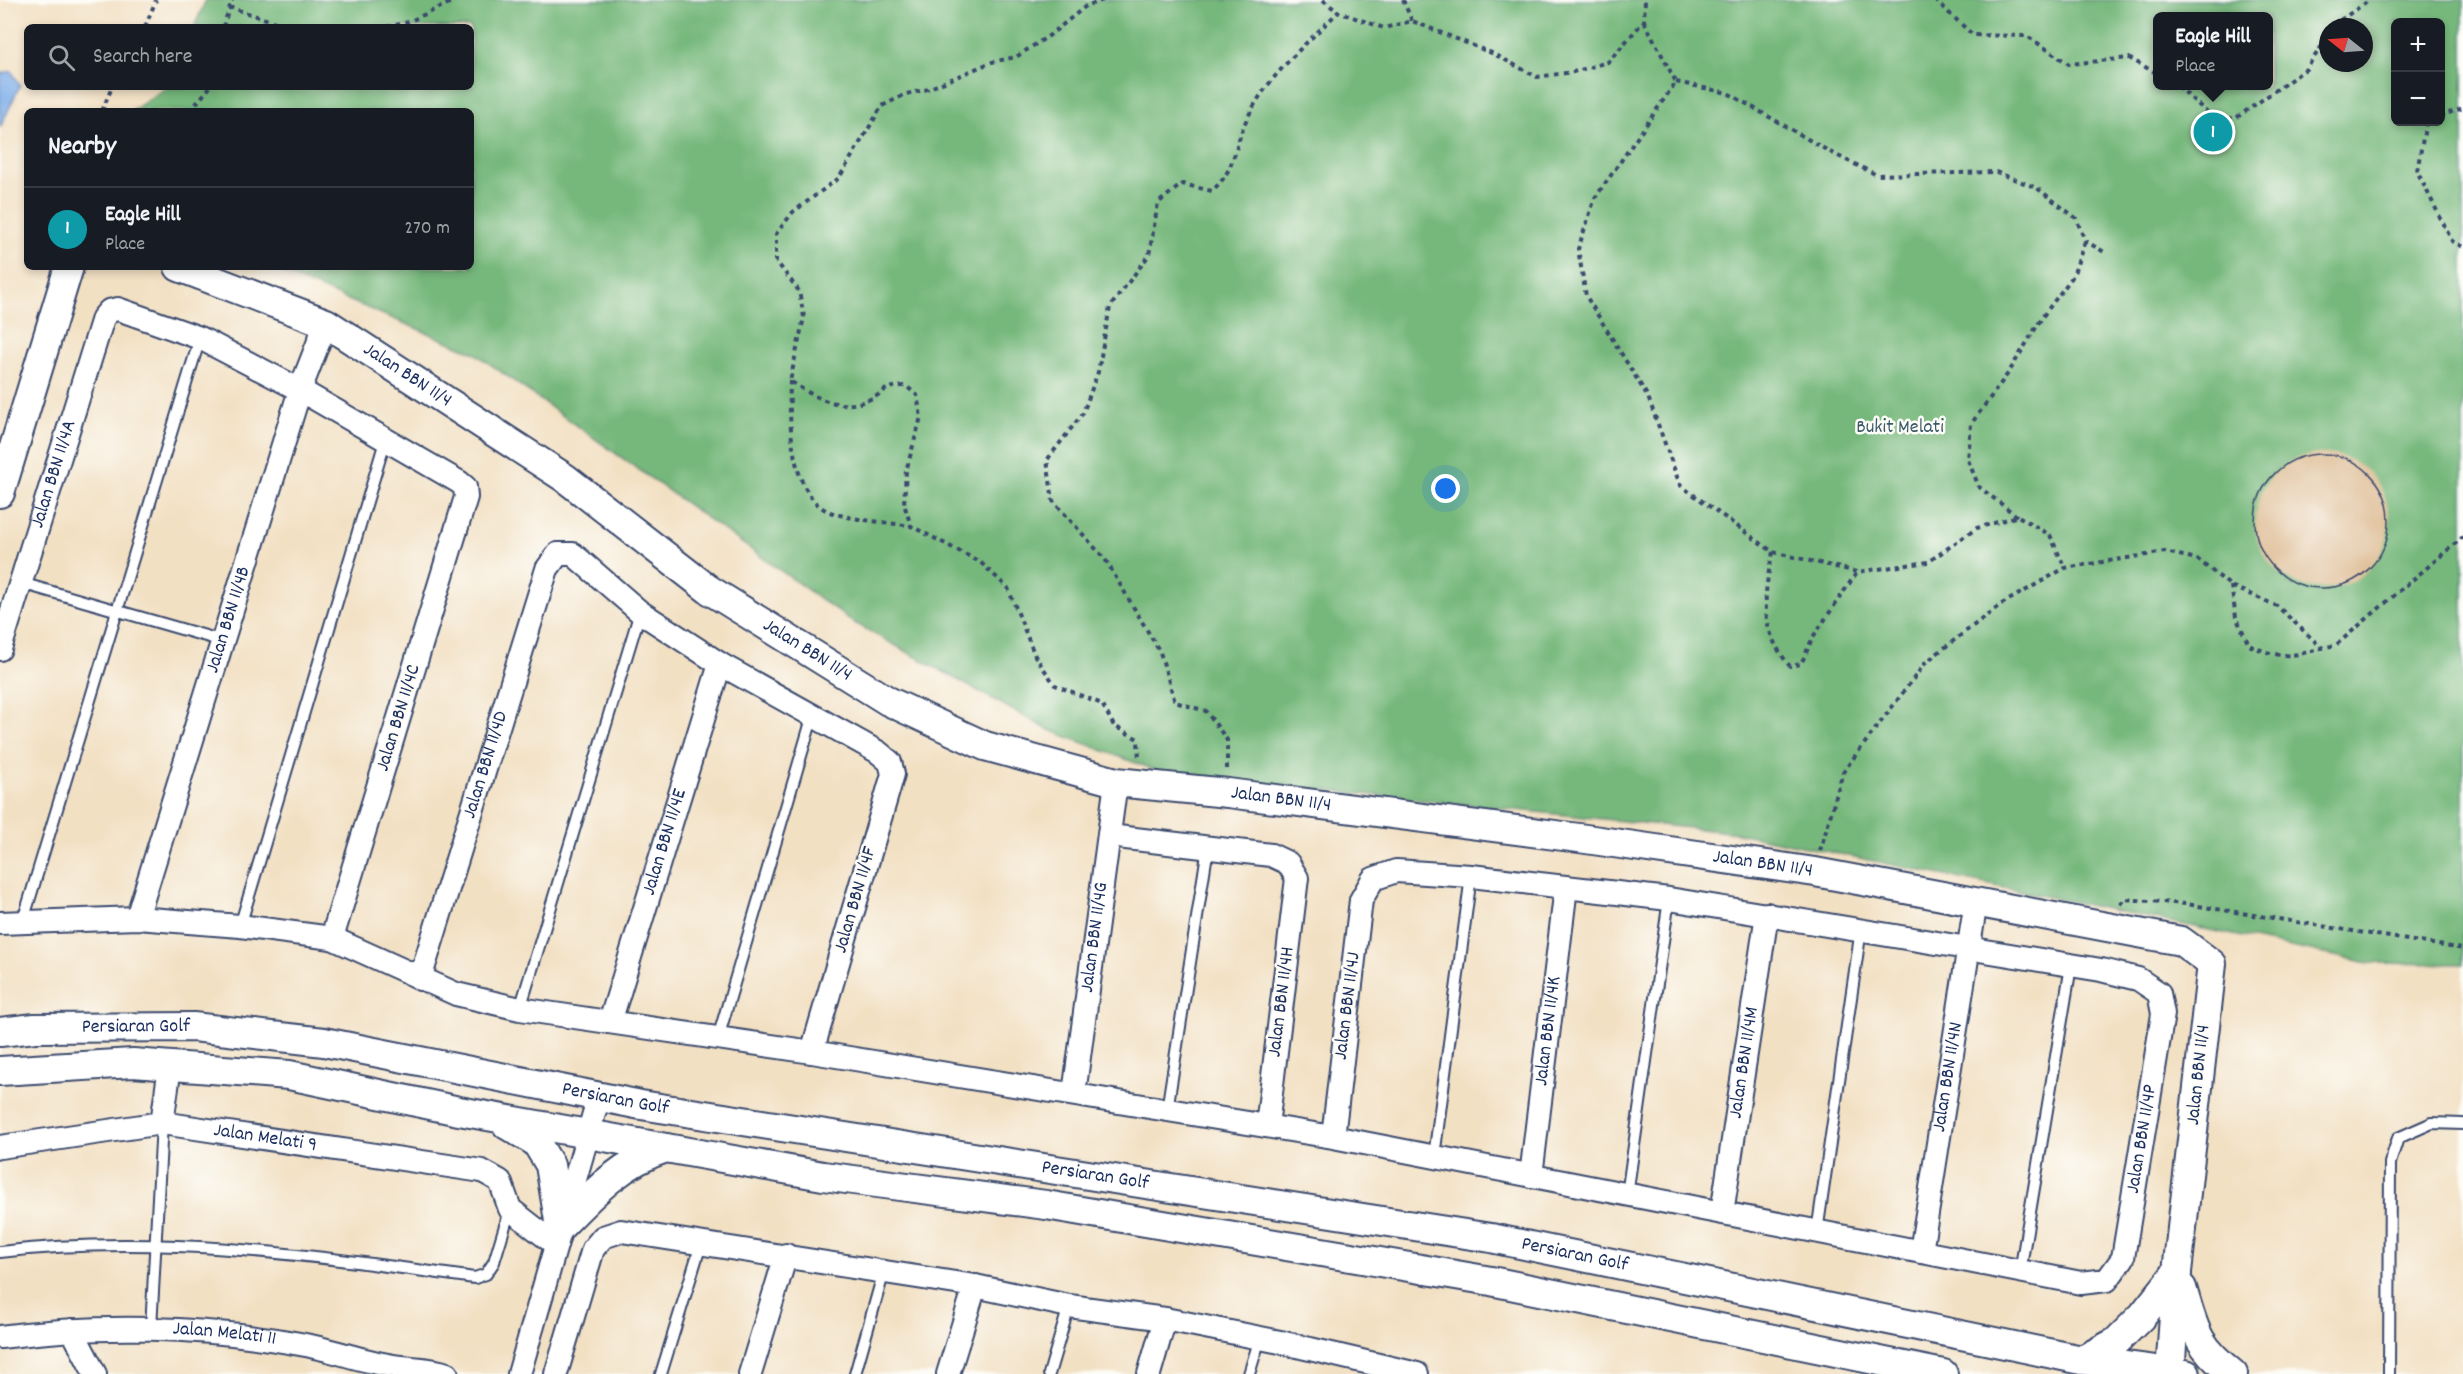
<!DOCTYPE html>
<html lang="en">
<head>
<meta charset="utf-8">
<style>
	:root { --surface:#171b24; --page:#242831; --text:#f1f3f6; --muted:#9ea1a6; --line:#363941; --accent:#1f6fb2 }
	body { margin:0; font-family:Dekko,sans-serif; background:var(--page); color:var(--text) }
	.controls { position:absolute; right:18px; top:18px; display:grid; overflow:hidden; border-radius:9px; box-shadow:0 3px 9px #0003 }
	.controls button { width:54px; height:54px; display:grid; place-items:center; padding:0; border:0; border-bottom:2px solid var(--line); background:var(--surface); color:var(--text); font:30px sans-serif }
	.compass { position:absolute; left:2319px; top:18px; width:54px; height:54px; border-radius:50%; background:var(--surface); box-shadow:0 3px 9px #0003; rotate:287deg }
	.you { position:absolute; left:1446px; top:489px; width:21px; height:21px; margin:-15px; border:4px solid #fff; border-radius:50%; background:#1a73e8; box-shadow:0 0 0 9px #1a73e833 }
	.badge { display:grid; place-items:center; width:39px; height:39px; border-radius:50%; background:var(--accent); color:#fff; font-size:20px; font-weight:700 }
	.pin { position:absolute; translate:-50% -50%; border:3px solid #fff; box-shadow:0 2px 6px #0006 }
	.popup { position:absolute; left:2153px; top:12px; width:120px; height:78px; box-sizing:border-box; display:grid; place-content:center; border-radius:9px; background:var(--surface); filter:drop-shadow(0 2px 4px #0005); font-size:20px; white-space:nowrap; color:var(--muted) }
	.popup b { font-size:22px; color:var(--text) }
	.popup::after { content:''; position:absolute; left:50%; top:100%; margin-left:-12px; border:12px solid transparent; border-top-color:var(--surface) }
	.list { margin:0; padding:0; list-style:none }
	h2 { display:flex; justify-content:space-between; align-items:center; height:78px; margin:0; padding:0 24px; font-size:26px }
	h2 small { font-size:20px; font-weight:400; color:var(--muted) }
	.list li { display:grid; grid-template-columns:39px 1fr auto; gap:18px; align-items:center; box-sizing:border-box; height:84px; padding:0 24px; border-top:2px solid var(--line) }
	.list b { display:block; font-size:22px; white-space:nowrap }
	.list p { margin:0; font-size:20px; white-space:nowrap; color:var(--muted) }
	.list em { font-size:20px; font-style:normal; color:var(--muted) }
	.icon { flex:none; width:33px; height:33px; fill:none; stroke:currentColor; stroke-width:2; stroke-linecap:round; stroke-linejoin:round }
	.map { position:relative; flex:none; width:2463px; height:1374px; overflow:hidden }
	.search { position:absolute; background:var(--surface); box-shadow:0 3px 9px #0003; left:24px; top:24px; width:450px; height:66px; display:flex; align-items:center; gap:15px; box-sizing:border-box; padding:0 21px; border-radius:9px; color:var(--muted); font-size:22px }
	.panel { position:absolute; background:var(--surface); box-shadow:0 3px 9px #0003; left:24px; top:108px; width:450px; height:162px; border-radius:9px }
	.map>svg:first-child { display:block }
	.forest { fill:#76b87b; stroke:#48746c; stroke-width:1.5; fill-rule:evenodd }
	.water { fill:#7eaee9; stroke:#4c6ea4; stroke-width:1.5 }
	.building { fill:#debc94 }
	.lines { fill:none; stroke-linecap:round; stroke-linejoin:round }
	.service-casing { stroke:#3b4a6d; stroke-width:14 }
	.minor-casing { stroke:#3b4a6d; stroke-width:26 }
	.tertiary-casing { stroke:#3b4a6d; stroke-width:32 }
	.path { stroke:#3b4a6d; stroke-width:4; stroke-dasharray:4.5 4.5; stroke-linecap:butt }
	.service { stroke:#fff; stroke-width:10 }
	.minor { stroke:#fff; stroke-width:22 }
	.tertiary { stroke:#fff; stroke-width:28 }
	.labels { text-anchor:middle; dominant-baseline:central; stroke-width:5; stroke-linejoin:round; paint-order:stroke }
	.street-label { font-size:20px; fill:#1b2f5e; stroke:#fdfcf7 }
	.park-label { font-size:20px; fill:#39596b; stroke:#fdfcf7 }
</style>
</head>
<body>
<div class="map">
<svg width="2463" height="1374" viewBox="0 0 2463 1374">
	<rect width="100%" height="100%" fill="#fdfcf7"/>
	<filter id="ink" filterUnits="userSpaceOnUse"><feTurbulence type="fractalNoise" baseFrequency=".0167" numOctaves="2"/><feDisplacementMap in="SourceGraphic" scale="12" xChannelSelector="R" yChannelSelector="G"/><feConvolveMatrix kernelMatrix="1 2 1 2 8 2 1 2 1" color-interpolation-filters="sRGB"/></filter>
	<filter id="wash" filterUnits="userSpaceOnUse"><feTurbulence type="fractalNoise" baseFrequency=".008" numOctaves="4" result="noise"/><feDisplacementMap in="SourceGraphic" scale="24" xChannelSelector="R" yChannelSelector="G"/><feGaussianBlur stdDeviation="1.35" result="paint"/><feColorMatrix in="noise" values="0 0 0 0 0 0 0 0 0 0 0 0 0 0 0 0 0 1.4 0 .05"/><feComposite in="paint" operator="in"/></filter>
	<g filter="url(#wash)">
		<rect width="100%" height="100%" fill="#f2e0c3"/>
		<path class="forest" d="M206,0H2463V964L2369,963L1738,833L1162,773L1047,729L853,622L473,352L269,267H471V111H132L167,87H471V27H194ZM2158,16H2268V86H2158ZM2396,22H2440V122H2396ZM2328,27H2364V63H2328Z"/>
		<path class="water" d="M11,71L20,85L0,128V74Z"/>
		<g id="blocks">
			<circle class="building" cx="2322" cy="521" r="67"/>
		</g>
	</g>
	<g filter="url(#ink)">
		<use href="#blocks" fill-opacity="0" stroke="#3b4a6d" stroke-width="1.5"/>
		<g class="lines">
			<g class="service-casing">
				<g id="service">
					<path d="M21,583L223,641"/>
					<path d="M22,924L200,338"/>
					<path d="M240,926L386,438"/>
					<path d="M520,1009L640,612"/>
					<path d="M718,1038L813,715"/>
					<path d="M1167,1110L1208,847"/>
					<path d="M1434,1157L1471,876"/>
					<path d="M1627,1195L1669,899"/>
					<path d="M1817,1232L1861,929"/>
					<path d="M0,1252C159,1233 317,1256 475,1278L486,1274L494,1262L510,1209"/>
					<path d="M2020,1272L2071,966"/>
					<path d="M151,1329L162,1123"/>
					<path d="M661,1374L701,1244"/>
					<path d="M855,1374L884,1271"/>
					<path d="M1049,1374L1069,1306"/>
					<path d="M1249,1374L1260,1338"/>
					<path d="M2389,1374L2390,1163L2398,1138L2432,1123L2463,1124"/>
				</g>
			</g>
			<g class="minor-casing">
				<g id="minor">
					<path id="s1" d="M0,649L103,318L109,311L118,309L200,338L300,390L459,482L465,487L466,497L332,938"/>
					<path d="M1109,836L1271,855L1288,863L1297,878L1267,1126"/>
					<path id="s2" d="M137,918L300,390L326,323"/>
					<path id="s3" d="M0,923L137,918L240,926L332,938L456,994L520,1009L812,1052L1333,1137L2081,1283L2107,1280L2123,1258L2163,1014L2159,993L2138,979L2101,970L1669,899L1471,876L1396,871L1373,879L1361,900L1333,1137"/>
					<path id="s4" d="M420,979L547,569L558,554H573L640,612L720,664L878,752L890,762L893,774L812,1052"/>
					<path id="s5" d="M610,1022L720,664"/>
					<path id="s6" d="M1074,1094L1116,782"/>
					<path d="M162,1123L170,1066"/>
					<path id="s7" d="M0,1147L162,1123L482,1171L500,1181L510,1209L555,1244"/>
					<path id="s8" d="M1531,1176L1566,887"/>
					<path id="s9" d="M1722,1213L1767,914"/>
					<path id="s10" d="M1921,1252L1976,901"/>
					<path d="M72,1330L95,1374"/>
					<path id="s11" d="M0,1337C98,1324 203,1326 300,1344C330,1349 359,1360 388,1365C407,1369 429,1367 447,1374"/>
					<path d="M519,1374L599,1096"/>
					<path d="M556,1374L593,1249L603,1237L621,1231L975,1286L1069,1306L1165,1319L1280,1342L1417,1374"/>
					<path d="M750,1374L786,1255"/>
					<path d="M948,1374L975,1286"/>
					<path d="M1149,1374L1165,1319"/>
				</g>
			</g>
			<g class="tertiary-casing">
				<g id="tertiary">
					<path id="s12" d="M179,267L326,323L565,478L708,589L888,701L985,746L1116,782L1228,793L1579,838L1815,872L2181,941L2212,964L2177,1272L2170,1374"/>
					<path d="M0,493L69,267"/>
					<path id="s13" d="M0,1032L35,1028L193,1027L324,1042L641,1105L1491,1238L2082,1360L2186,1374"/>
					<path d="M0,1071L133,1063L289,1075L459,1111L823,1176L1046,1205L1491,1281L1943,1374"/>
					<path d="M507,1125L536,1142L550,1165L560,1227"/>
					<path d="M560,1227C592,1194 622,1162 666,1148"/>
					<path d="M2182,1288C2195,1331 2196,1345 2233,1374"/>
					<path d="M2082,1360L2116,1342L2143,1315L2177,1272"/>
				</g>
			</g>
			<g class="path">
				<path d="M1103,0L1086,6L1050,35L1016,57L992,62L925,90L906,94L882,106L839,178L793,212L776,234V261L799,291L804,317L790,381C814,397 840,412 868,400C888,392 879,387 906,386L917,395L921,417L906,471L904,504L911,526L980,562L1008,588L1035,656L1055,685L1102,704L1114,726L1138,739L1139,760"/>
				<path d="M1323,0L1338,12"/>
				<path d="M1403,0L1412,21"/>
				<path d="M1935,0L1973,35L2027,36L2069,64L2129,58L2158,74"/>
				<path d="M229,7L290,27"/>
				<path d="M1644,21L1676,82L1595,198L1578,249L1586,296L1648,397L1680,485L1773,552L1857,572L1928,562L1977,528L2018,516L2050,535L2065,568"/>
				<path d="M145,27L156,0"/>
				<path d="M223,27L232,0"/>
				<path d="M387,27L408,22L456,0"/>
				<path d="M2335,27L2339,21L2370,0"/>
				<path d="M1676,82L1728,93L1830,152L1877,175L1996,172L2037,188L2076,218L2085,241L2106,253"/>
				<path d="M2178,86L2214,119L2236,118L2306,69L2328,37"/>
				<path d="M102,111L112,87"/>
				<path d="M190,111L210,87"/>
				<path d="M2440,116L2463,108"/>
				<path d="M2426,122L2417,171L2452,241L2463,247"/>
				<path d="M790,381C789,418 789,500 833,513C858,521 886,522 911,526"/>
				<path d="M2017,516L1979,487L1968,460L1971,424L2009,372L2043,316L2073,276L2085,241"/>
				<path d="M1773,552C1763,595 1759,630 1790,666L1801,664L1813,637L1857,572"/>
				<path d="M2231,586L2236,617L2249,645C2278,658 2291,658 2321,648"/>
				<path d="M1227,769V740L1206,711L1175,702L1160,652L1105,559L1053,501L1047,460L1083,413L1098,372L1110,307L1149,255L1158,203L1182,184L1212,191C1238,167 1233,146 1248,117C1268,76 1306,44 1338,12L1384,28L1412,21L1494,54L1537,77L1573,72L1608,62L1644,21L1645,0"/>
				<path d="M1820,851L1843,772L1926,662L2000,605L2065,568L2165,552L2197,559L2231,586L2277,606L2322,648L2336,645L2463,537"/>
				<path d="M2120,904L2125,899L2186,904L2463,949"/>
			</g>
			<use href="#service" class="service"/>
			<use href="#minor" class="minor"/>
			<use href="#tertiary" class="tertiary"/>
		</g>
	</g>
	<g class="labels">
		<g class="street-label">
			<text stroke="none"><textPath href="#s12" startOffset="254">Jalan BBN 11/4</textPath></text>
			<text stroke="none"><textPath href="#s1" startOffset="183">Jalan BBN 11/4A</textPath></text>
			<text stroke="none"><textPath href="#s2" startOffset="312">Jalan BBN 11/4B</textPath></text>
			<text stroke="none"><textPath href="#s12" startOffset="740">Jalan BBN 11/4</textPath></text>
			<text transform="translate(399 718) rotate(-73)">Jalan BBN 11/4C</text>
			<text stroke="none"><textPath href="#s4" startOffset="224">Jalan BBN 11/4D</textPath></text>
			<text stroke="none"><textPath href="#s12" startOffset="1244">Jalan BBN 11/4</textPath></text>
			<text stroke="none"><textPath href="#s5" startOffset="188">Jalan BBN 11/4E</textPath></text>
			<text stroke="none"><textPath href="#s12" startOffset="1730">Jalan BBN 11/4</textPath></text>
			<text transform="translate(856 900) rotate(-74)">Jalan BBN 11/4F</text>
			<text stroke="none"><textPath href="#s6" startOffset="158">Jalan BBN 11/4G</textPath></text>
			<text transform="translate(1282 1002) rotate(-83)">Jalan BBN 11/4H</text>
			<text transform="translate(1348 1006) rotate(-83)">Jalan BBN 11/4J</text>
			<text stroke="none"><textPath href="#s13" startOffset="136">Persiaran Golf</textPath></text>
			<text stroke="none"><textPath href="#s8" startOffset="146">Jalan BBN 11/4K</textPath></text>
			<text stroke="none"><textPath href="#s9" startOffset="152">Jalan BBN 11/4M</textPath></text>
			<text transform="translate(2199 1075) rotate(-84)">Jalan BBN 11/4</text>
			<text stroke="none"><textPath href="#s10" startOffset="177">Jalan BBN 11/4N</textPath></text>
			<text stroke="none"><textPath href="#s13" startOffset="622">Persiaran Golf</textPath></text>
			<text stroke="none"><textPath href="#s7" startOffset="268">Jalan Melati 9</textPath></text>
			<text stroke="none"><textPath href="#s3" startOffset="2294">Jalan BBN 11/4P</textPath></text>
			<text stroke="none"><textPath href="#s13" startOffset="1108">Persiaran Golf</textPath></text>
			<text stroke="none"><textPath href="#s13" startOffset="1594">Persiaran Golf</textPath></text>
			<text stroke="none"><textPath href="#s11" startOffset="225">Jalan Melati 11</textPath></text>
		</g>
		<g class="park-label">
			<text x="1900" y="428">Bukit Melati</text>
		</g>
	</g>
</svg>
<div class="controls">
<button>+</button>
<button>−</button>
</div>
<svg class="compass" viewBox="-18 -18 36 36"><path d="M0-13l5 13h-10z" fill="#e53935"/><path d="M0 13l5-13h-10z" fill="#9ea1a6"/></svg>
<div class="you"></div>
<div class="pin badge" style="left:2213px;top:132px;background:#0f9aa8">1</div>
<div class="popup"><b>Eagle Hill</b>Place</div>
<div class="search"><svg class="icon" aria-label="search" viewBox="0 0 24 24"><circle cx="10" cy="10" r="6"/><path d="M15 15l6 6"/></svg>Search here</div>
<section class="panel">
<h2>Nearby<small></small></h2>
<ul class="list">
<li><span class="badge" style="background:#0f9aa8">1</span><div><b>Eagle Hill</b><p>Place</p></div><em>270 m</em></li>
</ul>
</section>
</div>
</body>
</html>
